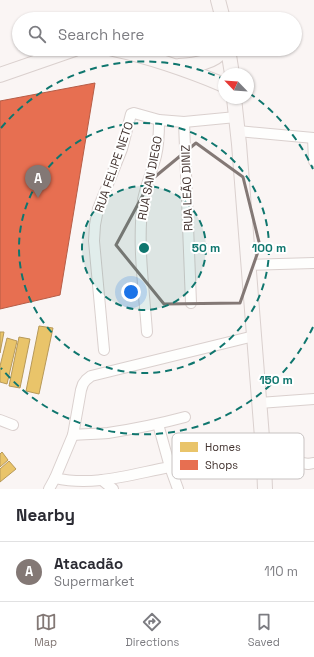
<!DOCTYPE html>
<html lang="en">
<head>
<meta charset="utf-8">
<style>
	:root { --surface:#fff; --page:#f7f7f7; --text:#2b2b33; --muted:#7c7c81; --line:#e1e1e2; --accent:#837875 }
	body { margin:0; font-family:"Space Grotesk",sans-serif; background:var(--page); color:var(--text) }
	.compass { position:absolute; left:218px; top:68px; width:36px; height:36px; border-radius:50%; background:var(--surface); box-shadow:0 1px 3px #0004; rotate:295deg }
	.you { position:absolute; left:131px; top:292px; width:14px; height:14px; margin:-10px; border:3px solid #fff; border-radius:50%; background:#1a73e8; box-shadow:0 0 0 6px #1a73e833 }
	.badge { display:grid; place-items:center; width:26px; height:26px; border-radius:50%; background:var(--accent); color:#fff; font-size:13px; font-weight:700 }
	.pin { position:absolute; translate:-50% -33px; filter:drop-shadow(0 1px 2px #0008) }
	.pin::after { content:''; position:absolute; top:21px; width:14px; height:12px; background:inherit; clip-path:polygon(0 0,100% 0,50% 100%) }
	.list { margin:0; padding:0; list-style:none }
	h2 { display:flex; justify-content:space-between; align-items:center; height:52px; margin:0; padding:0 16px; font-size:17px }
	h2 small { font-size:13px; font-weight:400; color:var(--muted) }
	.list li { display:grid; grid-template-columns:26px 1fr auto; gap:12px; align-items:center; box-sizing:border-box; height:60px; padding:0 16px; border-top:1px solid var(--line) }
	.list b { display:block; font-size:15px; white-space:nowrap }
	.list p { margin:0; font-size:13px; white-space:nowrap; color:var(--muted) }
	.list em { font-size:13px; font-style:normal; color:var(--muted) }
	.icon { flex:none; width:22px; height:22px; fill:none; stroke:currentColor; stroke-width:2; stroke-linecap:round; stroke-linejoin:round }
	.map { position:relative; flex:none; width:314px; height:489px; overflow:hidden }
	.search { position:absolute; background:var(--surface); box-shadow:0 1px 3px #0004; left:12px; right:12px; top:12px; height:44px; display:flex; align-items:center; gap:10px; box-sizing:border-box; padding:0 14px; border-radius:22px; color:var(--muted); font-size:15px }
	.sheet { height:112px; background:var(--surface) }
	nav { display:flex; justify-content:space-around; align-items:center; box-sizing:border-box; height:56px; border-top:1px solid var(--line); background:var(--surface); font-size:11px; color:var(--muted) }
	nav a { display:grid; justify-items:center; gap:2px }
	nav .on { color:var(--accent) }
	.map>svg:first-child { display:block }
	.homes { fill:#e9c46a; stroke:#b79959 }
	.shops { fill:#e76f51; stroke:#b65d47 }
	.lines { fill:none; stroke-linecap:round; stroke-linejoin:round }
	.minor-casing { stroke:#dad0ce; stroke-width:12 }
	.secondary-casing { stroke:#dad0ce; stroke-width:16 }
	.minor { stroke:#fefefd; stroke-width:10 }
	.secondary { stroke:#faf6f5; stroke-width:14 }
	.marked { fill:none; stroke:#837875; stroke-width:3; stroke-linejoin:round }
	.ring { fill:none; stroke:#0f766e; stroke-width:2; stroke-dasharray:7 5 }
	.labels { text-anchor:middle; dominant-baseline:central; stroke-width:4; stroke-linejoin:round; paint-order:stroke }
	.street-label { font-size:12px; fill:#433430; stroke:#fff }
	.key { fill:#fff; stroke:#c7c2c1; stroke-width:1 }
	.key-label { font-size:11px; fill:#433430 }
	.centre { fill:#0f766e; stroke:#fff; stroke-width:2 }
	.ring-label { font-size:12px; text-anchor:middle; font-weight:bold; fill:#0f766e; stroke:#fff; stroke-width:4; stroke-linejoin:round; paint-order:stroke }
</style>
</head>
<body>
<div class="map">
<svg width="314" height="489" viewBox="0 0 314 489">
	<rect width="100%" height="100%" fill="#faf5f4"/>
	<g class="homes">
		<path d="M39,326L53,328L39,394L26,391Z"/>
		<path d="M0,332H4L0,353Z"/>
		<path d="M19,337L30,339L20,388L9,386Z"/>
		<path d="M7,338L17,341L7,384L0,382V366Z"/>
		<path d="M2,452L8,460L0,467V454Z"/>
		<path d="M9,461L16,469L0,482V469Z"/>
	</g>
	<path class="shops" d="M95,83L60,295L0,309V101Z"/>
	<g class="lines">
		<g class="minor-casing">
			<g id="minor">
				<path d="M184,122L191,303"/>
				<path d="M238,131L314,138"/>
				<path d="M313,138L314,161"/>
				<path d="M248,265L314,263"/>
				<path d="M147,332C144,288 137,244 143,200C146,185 152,171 156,156C159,144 159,132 159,120"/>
				<path d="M104,350L94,241L95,225L98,209L122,149L131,114L134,113L159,120L184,122L236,117"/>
				<path d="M259,403L314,399"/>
				<path d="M0,420L13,425"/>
				<path d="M158,424L170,467L178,489"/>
				<path d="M73,435C85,434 96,434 108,433C134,429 159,424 185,417"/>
				<path d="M264,463L286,460L308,464L314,463"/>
				<path d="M55,478C94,487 132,474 170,467"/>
				<path d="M102,480L113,489"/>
				<path d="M49,489L55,478L73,435L81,390L83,384L86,380L91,376L254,336"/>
			</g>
		</g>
		<g class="secondary-casing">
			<g id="secondary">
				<path d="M218,0L223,19"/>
				<path d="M113,49C151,57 188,70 224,85"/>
				<path d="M228,49L232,74"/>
				<path d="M179,66C195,65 214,63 224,49"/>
				<path d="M0,75L75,49"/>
				<path d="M234,98L239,144L264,463L265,489"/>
			</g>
		</g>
		<use href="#minor" class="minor"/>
		<use href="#secondary" class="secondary"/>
	</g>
	<path class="marked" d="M196,143L243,177L260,246L240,303L164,304L116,245L151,180Z"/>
	<circle cx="144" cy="248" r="62" fill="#0f766e" fill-opacity=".12"/>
	<g class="ring">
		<circle cx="144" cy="248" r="62"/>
		<circle cx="144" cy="248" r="125"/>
		<path d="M313 327A187 187 0 0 1 1 368M1 128A187 187 0 0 1 223 79M249 93A187 187 0 0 1 313 169"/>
	</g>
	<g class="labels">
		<g class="street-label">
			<text transform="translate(114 167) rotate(-71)">RUA FELIPE NETO</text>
			<text transform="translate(150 178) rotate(-79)">RUA SAN DIEGO</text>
			<text transform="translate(187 188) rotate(-92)">RUA LEÃO DINIZ</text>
		</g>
	</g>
	<rect x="172" y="433" width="132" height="46" rx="6" class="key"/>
	<rect x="180" y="442" width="18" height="10" fill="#e9c46a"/>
	<rect x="180" y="460" width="18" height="10" fill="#e76f51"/>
	<g class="key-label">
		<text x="205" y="451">Homes</text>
		<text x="205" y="469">Shops</text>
	</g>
	<circle cx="144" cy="248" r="6" class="centre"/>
	<g class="ring-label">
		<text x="206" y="252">50 m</text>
		<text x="269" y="252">100 m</text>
		<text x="276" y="384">150 m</text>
	</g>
</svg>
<svg class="compass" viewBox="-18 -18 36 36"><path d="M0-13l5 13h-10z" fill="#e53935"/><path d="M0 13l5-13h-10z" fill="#7c7c81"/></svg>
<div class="you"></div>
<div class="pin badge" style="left:38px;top:198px">A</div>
<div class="search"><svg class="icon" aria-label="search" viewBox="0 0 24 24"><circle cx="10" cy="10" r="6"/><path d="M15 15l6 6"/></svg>Search here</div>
</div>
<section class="sheet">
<h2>Nearby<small></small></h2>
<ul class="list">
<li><span class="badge">A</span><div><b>Atacadão</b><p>Supermarket</p></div><em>110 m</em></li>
</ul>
</section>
<nav>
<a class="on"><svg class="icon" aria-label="map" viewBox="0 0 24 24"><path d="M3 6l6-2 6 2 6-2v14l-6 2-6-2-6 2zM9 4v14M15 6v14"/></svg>Map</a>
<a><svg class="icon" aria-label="directions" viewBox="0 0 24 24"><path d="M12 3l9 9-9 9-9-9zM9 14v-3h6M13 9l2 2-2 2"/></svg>Directions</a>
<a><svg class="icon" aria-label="saved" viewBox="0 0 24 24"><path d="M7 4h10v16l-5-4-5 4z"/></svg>Saved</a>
</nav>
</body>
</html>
